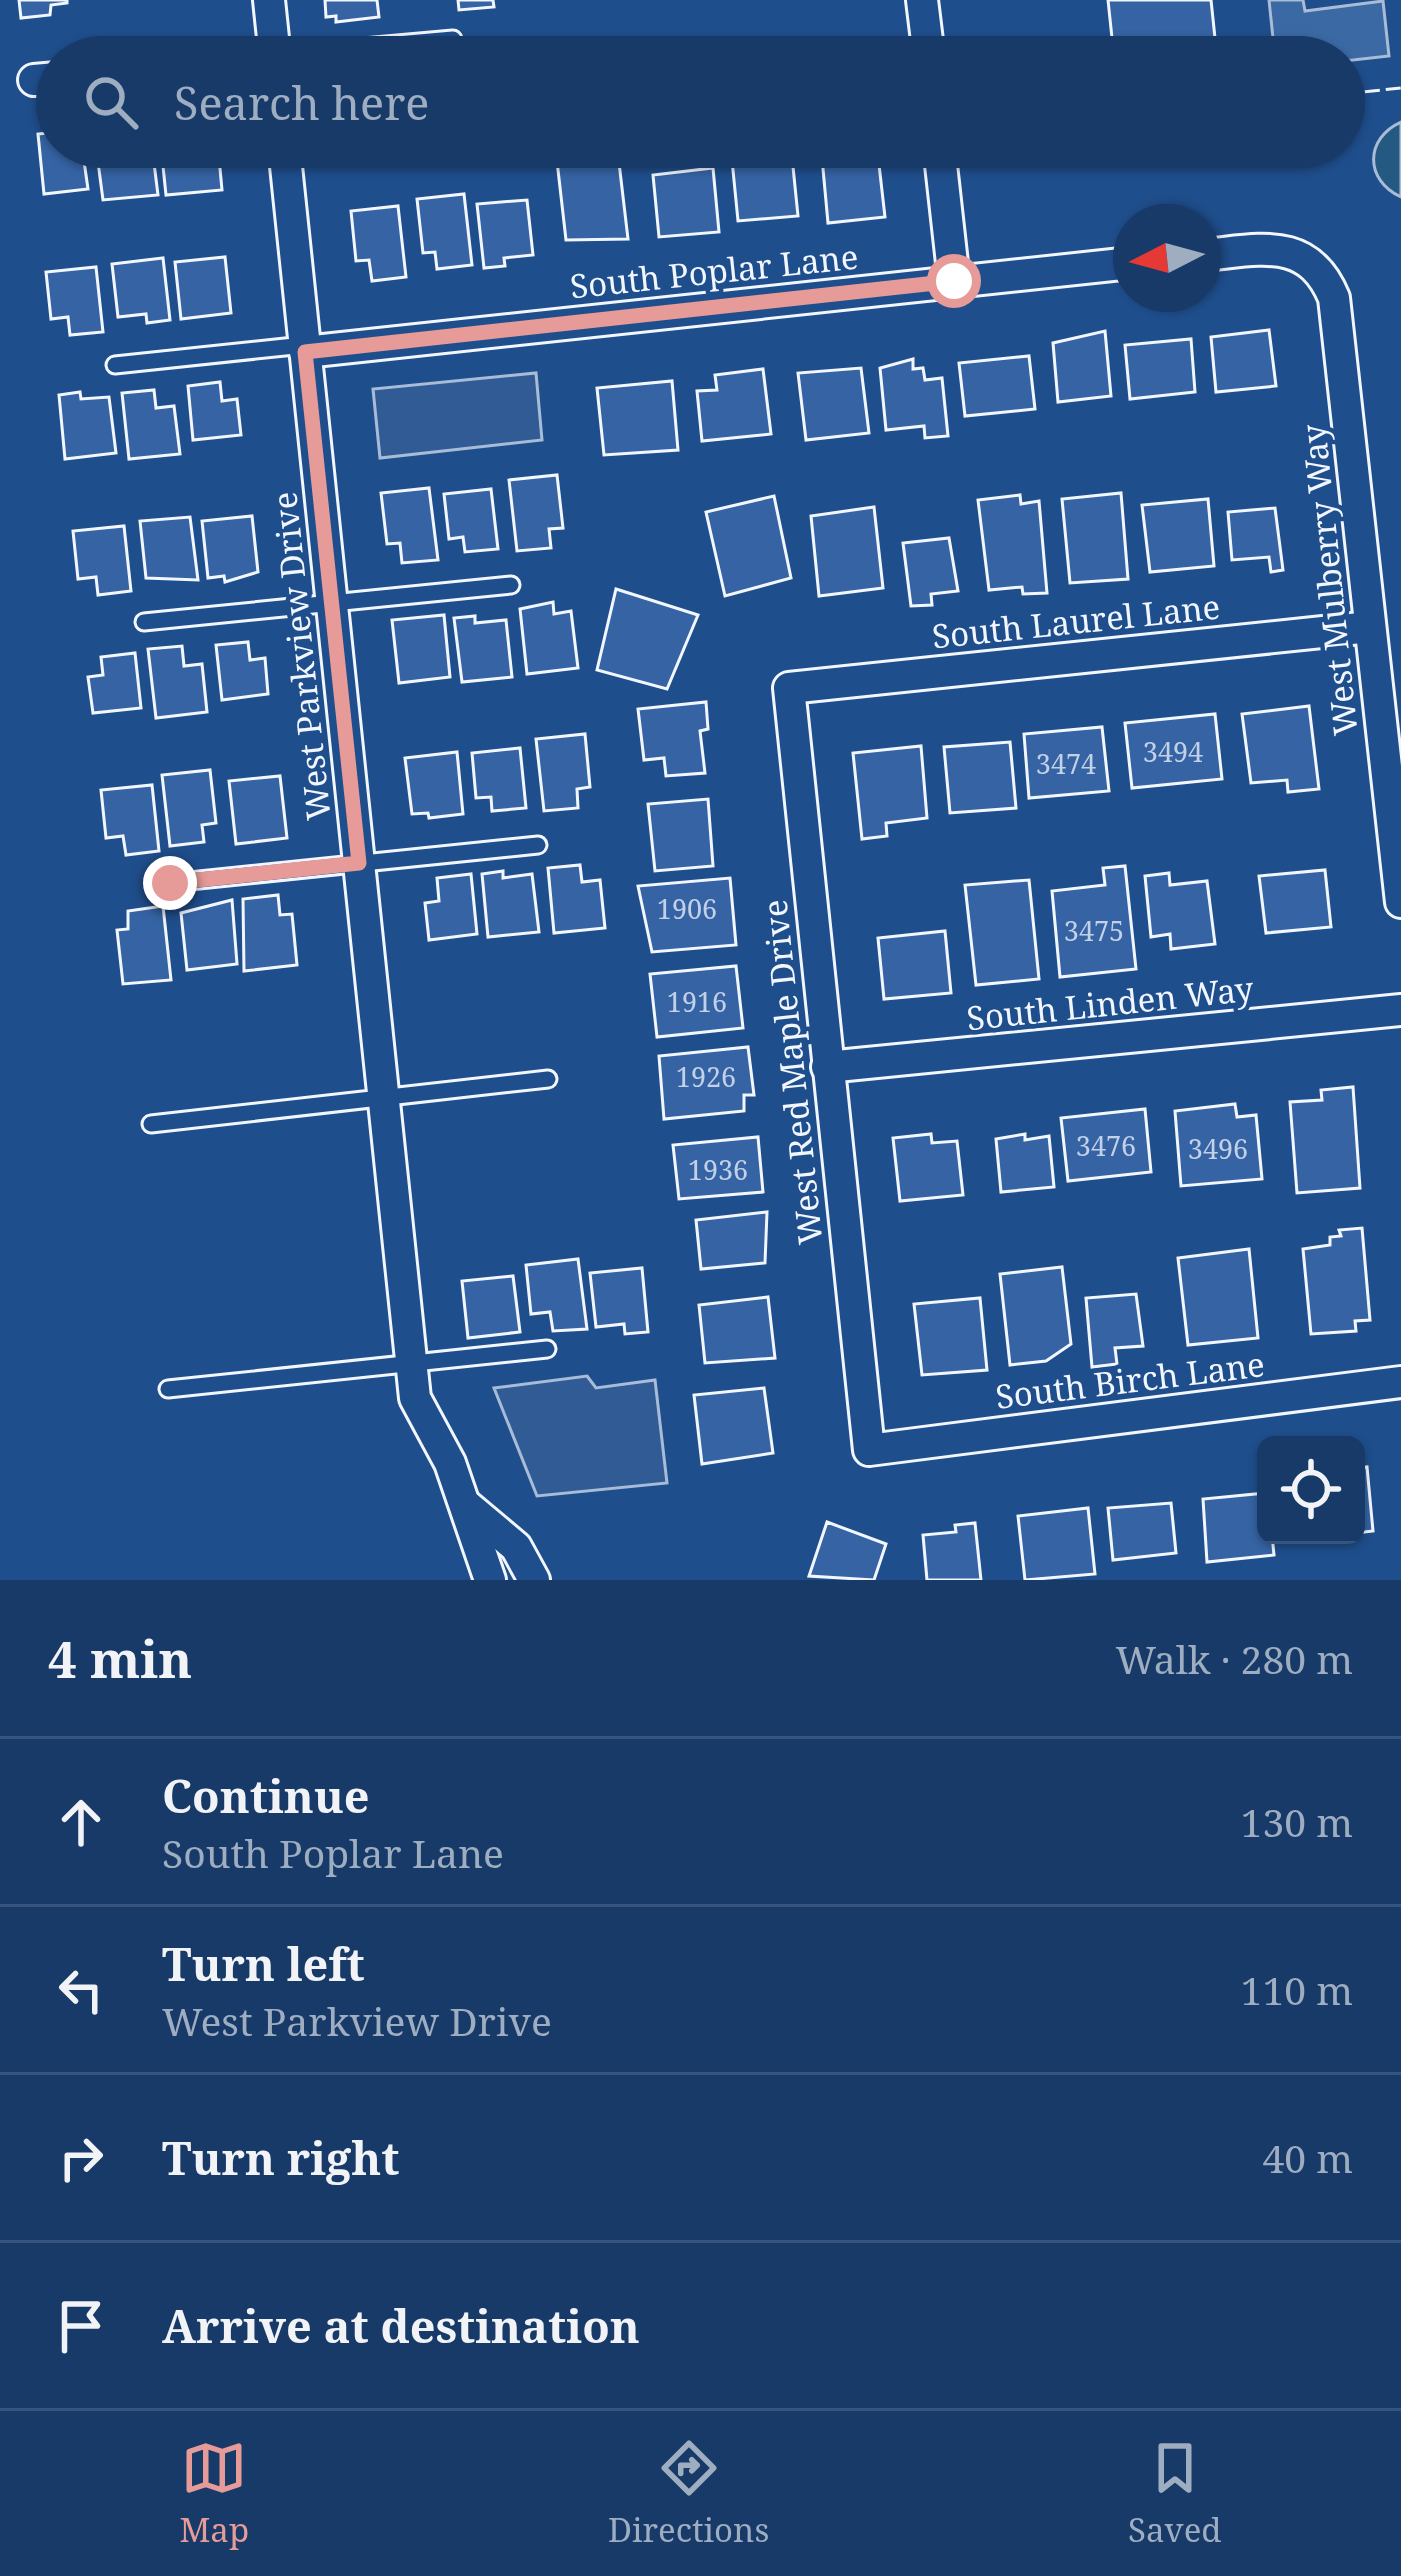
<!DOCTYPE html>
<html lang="en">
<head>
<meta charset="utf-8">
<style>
	:root { --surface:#173a69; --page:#244571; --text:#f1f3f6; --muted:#9eadc0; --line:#36547d; --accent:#e69b98 }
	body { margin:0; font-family:"Noto Serif",serif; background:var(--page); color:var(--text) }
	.controls { position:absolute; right:36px; bottom:36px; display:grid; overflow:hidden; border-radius:18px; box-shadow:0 3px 9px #0004 }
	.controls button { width:108px; height:108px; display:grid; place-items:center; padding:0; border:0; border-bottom:3px solid var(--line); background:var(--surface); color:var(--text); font:60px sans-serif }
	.compass { position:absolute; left:1113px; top:204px; width:108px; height:108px; border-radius:50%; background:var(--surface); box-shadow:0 3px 9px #0004; rotate:264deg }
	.stop { position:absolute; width:36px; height:36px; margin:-27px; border:9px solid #e69b98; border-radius:50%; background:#fff }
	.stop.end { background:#e69b98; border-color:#fff; box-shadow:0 3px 12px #0008 }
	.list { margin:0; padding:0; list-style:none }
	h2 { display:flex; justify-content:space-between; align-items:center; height:156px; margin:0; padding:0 48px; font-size:51px }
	h2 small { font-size:39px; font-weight:400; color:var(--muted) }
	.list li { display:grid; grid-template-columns:78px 1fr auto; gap:36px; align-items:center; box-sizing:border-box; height:168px; padding:0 48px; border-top:3px solid var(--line) }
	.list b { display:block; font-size:45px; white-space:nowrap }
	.list p { margin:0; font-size:39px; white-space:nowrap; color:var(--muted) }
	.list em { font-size:39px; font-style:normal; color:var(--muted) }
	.icon { flex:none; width:66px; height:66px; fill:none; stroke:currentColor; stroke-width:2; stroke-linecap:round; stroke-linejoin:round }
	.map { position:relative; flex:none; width:1401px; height:1580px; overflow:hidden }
	.search { position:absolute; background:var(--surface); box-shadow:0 3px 9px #0004; left:36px; right:36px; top:36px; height:132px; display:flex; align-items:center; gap:30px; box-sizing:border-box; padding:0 42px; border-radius:66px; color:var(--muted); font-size:45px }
	.sheet { height:828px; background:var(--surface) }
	nav { display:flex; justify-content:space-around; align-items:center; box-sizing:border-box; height:168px; border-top:3px solid var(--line); background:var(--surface); font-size:33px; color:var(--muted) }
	nav a { display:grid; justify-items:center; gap:6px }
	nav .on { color:var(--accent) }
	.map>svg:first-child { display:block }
	.green { fill:#245a82; stroke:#a8bbd7; stroke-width:3 }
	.parking { fill:#305b95; stroke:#a8bbd7; stroke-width:3 }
	.water { fill:#3b69a3; stroke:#a8bbd7; stroke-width:3 }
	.building { fill:#3563a3; stroke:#f2f6ff; stroke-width:3 }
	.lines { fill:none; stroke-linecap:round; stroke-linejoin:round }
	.lane-casing { stroke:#f2f6ff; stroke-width:21 }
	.street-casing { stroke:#f2f6ff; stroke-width:36 }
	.lane { stroke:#1f4e8c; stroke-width:15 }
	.street { stroke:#1f4e8c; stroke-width:30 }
	.fence { stroke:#f2f6ff; stroke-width:3; stroke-dasharray:15 6; stroke-linecap:butt }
	.route { stroke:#e69b98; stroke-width:15 }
	.labels { text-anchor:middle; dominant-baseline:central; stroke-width:9; stroke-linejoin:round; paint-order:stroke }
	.number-label { font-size:27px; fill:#c3d1e8 }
	.street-label { font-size:33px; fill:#f2f6ff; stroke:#1f4e8c }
</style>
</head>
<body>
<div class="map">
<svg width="1401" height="1580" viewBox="0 0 1401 1580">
	<rect width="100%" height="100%" fill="#1f4e8c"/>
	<path class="green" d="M1401,122V197C1364,180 1365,138 1401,122Z"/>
	<g class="parking">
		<path d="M536,373L542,440L380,458L373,389Z"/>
		<path d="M587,1376L596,1388L655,1380L667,1483L537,1496L494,1388Z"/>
	</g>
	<path class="water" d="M1269,0H1303L1305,11L1383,1L1389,56L1344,61L1275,57Z"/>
	<g class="building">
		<path d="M19,0H67V3L51,5L50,15L21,18Z"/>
		<path d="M325,0H377L379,17L336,22V16L326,17Z"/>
		<path d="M458,0H493L494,7L459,10Z"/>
		<path d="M1108,0H1211L1217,57H1114Z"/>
		<path d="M57,132V147H82L88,189L44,194L38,134Z"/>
		<path d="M96,147H152L158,195L103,200Z"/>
		<path d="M161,147H218L222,190L166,195Z"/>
		<path d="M791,147L798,216L738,221L731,150Z"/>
		<path d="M821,147H877L885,217L828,223Z"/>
		<path d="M618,154L628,239L566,240L557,161Z"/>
		<path d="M713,168L719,232L659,237L653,175Z"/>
		<path d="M464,194L472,265L437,269L435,252L423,253L417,199Z"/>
		<path d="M527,200L533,255L504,258L505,266L484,268L477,204Z"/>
		<path d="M398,206L406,277L372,281L369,260L356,261L351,211Z"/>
		<path d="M225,257L231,313L181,319L175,262Z"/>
		<path d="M163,258L170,320L147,323L146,314L118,317L112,264Z"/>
		<path d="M96,267L103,332L70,335L68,317L51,319L46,272Z"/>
		<path d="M1269,330L1276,386L1216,392L1211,337Z"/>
		<path d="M1105,331L1111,396L1058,402L1053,343Z"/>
		<path d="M1191,339L1195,392L1130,399L1125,345Z"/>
		<path d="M1029,356L1035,409L965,416L959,363Z"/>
		<path d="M913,359V369L923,368L925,380L942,378L948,436L925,438L924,426L886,430L880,368Z"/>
		<path d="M861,368L869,433L806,440L798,373Z"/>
		<path d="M763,369L771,434L702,441L697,391L717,390L715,375Z"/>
		<path d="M672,381L678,450L604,455L597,388Z"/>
		<path d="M220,382L222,401L237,399L241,435L193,440L188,386Z"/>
		<path d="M154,390L156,408L174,406L180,454L129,459L122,393Z"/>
		<path d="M80,392L81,399L109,397L116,453L65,459L59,395Z"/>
		<path d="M557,475L563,528L549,529L551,548L517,551L509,480Z"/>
		<path d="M429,488L438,560L402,563L400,543L387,544L381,493Z"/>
		<path d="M491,489L498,549L465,552L463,537L449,539L444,494Z"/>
		<path d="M1121,493L1128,579L1070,583L1062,499Z"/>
		<path d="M1020,495L1021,504L1039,501L1047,593L1023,594L1022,587L989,590L978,500Z"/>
		<path d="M774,496L791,578L725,596L706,512Z"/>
		<path d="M1208,499L1214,566L1150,572L1142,505Z"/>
		<path d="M874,507L883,588L819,596L811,516Z"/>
		<path d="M1275,508L1283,570L1271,572L1269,557L1232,560L1228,512Z"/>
		<path d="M252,516L258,572L225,582L224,576L208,578L202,521Z"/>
		<path d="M190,517L198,580L146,578L140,521Z"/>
		<path d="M124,526L131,591L98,595L96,577L78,579L73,531Z"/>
		<path d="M949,538L958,591L931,594L932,605L911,606L903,543Z"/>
		<path d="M616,589L698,615L667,689L597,670Z"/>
		<path d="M553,602L554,614L571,611L578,668L527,674L520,609Z"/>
		<path d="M444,615L450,677L399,683L392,620Z"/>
		<path d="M475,616V623L506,620L512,677L462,682L454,618Z"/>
		<path d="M248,642L250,660L265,658L268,694L222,700L216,645Z"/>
		<path d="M182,646L184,666L202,664L207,712L156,718L148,649Z"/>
		<path d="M135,653L141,708L93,713L88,677L103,675L101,657Z"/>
		<path d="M706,702L708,729L700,731L705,773L666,776L664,758L644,760L638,709Z"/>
		<path d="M1309,706L1319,789L1288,792L1287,780L1251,783L1242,714Z"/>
		<path d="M1215,714L1222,779L1132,788L1125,723Z"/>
		<path d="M1102,727L1109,791L1029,798L1024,734Z"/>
		<path d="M585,734L590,787L577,789L578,808L544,811L536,739Z"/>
		<path d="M1010,742L1016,808L950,813L944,747Z"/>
		<path d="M921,746L927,818L886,823L887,836L862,839L853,753Z"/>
		<path d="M520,748L526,808L492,811L491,797L476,798L472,753Z"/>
		<path d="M457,752L463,814L429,818L428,813L412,814L405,758Z"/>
		<path d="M210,770L216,823L202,825L204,842L170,846L162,775Z"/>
		<path d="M280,776L287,838L236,844L229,781Z"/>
		<path d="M152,785L159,851L126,855L123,836L106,838L101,790Z"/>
		<path d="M708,799L713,866L655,871L648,804Z"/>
		<path d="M580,865L582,882L600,880L605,928L554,933L548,868Z"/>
		<path d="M1125,866L1136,969L1060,977L1052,891L1105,885L1103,868Z"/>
		<path d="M1325,870L1331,927L1266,933L1259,876Z"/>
		<path d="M503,871V878L532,874L539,932L488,937L482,874Z"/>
		<path d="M1169,873L1170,885L1207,881L1215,944L1171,949L1170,934L1151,937L1145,876Z"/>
		<path d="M471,874L477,934L429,940L425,903L439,901L437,878Z"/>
		<path d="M730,878L736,945L652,952L638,886Z"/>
		<path d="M1029,880L1039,979L976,985L965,885Z"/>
		<path d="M278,895L280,915L292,914L297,965L244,971L243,899Z"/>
		<path d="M232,900L237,964L187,970L181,913Z"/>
		<path d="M163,906L171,980L123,984L117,930L128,929V911Z"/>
		<path d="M945,931L951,993L884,999L878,938Z"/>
		<path d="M736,966L743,1028L657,1037L650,974Z"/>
		<path d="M748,1047L754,1095H744V1111L664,1119L659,1056Z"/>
		<path d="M1353,1087L1360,1188L1297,1193L1290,1102L1322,1100L1321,1090Z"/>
		<path d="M1235,1104L1237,1117L1256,1115L1262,1179L1181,1186L1175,1111Z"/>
		<path d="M1145,1109L1151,1172L1068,1181L1061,1118Z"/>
		<path d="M931,1134L932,1143L957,1141L963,1195L900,1201L893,1138Z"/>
		<path d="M1025,1134V1140L1049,1136L1054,1187L1001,1192L996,1139Z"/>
		<path d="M758,1137L763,1192L679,1199L673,1145Z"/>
		<path d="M767,1212L765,1263L701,1269L696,1220Z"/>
		<path d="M1362,1228L1370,1320L1355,1321L1356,1331L1311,1334L1303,1249L1330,1245V1237L1341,1236L1339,1230Z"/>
		<path d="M1249,1249L1258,1338L1188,1345L1178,1258Z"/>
		<path d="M578,1259L587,1329L553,1331L550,1312L531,1314L526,1265Z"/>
		<path d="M1062,1267L1071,1344L1046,1361L1010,1365L1000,1274Z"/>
		<path d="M642,1268L648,1332L625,1334L624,1324L596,1327L590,1273Z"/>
		<path d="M513,1276L520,1332L468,1338L462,1281Z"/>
		<path d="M1136,1294L1143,1346L1115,1348L1117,1364L1092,1367L1086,1298Z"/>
		<path d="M768,1297L775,1358L705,1363L699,1305Z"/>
		<path d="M980,1298L987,1370L922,1375L914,1304Z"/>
		<path d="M764,1388L773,1453L702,1464L694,1395Z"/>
		<path d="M1367,1467L1373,1531L1356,1533V1468Z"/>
		<path d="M1266,1493V1535H1272L1274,1555L1207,1562L1203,1499Z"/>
		<path d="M1171,1503L1176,1553L1113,1560L1108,1508Z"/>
		<path d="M1088,1508L1095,1574L1025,1580L1018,1516Z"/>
		<path d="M827,1522L886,1544L874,1580L809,1576Z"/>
		<path d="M975,1523L981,1580H927L923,1535L956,1532L955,1525Z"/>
	</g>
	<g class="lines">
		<g class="lane-casing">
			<g id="lane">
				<path d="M274,55L453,39"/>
				<path d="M115,365L304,345"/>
				<path d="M144,622L511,585"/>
				<path d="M170,883L538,845"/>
				<path d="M151,1124L548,1079"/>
				<path d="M168,1389L547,1349"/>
			</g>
		</g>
		<g class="street-casing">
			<g id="street">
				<path d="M269,0L275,57"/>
				<path d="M922,0L929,57"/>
				<path d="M34,80L57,78"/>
				<path d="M284,147L415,1398L450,1463L490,1580"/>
				<path d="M939,147L954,281"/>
				<path d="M1203,255C1260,250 1308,235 1334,298L1401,902"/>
				<path d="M305,352L1131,263"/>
				<path d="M1370,627L789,688L869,1450L1401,1382"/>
				<path d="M827,1067L1401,1010"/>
				<path d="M466,1505L516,1547L534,1580"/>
			</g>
		</g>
		<use href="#lane" class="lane"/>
		<use href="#street" class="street"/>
		<path class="fence" d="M1344,94L1401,88"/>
	</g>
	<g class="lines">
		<path class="route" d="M170,883L359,863L305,352L954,281"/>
	</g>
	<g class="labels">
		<g class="number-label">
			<text x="1173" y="751">3494</text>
			<text x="1066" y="763">3474</text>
			<text x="687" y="908">1906</text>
			<text x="1094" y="930">3475</text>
			<text x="697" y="1001">1916</text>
			<text x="706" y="1076">1926</text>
			<text x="1106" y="1145">3476</text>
			<text x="1218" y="1148">3496</text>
			<text x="718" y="1169">1936</text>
		</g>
		<g class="street-label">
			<text transform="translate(714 271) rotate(-6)">South Poplar Lane</text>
			<text transform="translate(1329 580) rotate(-96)">West Mulberry Way</text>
			<text transform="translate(1076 621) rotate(-6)">South Laurel Lane</text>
			<text transform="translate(301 656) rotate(-96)">West Parkview Drive</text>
			<text transform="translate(1110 1003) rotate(-6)">South Linden Way</text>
			<text transform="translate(792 1072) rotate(-96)">West Red Maple Drive</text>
			<text transform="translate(1130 1380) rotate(-7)">South Birch Lane</text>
		</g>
	</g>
</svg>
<div class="controls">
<button><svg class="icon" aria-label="locate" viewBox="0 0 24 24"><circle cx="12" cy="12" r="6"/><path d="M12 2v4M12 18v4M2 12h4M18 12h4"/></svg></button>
</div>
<svg class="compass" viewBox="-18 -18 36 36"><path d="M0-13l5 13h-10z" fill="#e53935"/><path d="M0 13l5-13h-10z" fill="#9eadc0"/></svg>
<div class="stop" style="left:954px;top:281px"></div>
<div class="stop end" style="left:170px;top:883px"></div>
<div class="search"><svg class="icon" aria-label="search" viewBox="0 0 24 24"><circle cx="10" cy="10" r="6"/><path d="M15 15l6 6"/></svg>Search here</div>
</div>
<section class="sheet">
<h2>4 min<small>Walk · 280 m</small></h2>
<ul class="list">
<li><svg class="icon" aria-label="ahead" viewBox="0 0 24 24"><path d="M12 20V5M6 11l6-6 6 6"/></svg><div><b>Continue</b><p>South Poplar Lane</p></div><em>130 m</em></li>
<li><svg class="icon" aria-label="left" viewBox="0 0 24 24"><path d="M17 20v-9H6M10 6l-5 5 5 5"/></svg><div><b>Turn left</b><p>West Parkview Drive</p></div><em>110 m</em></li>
<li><svg class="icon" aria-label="right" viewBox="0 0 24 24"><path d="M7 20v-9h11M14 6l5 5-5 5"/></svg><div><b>Turn right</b></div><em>40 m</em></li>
<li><svg class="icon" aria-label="arrive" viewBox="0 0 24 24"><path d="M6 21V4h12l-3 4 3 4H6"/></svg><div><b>Arrive at destination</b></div></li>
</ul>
</section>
<nav>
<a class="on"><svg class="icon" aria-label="map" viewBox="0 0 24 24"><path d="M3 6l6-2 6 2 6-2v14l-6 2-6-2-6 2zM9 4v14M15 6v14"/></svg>Map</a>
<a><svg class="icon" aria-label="directions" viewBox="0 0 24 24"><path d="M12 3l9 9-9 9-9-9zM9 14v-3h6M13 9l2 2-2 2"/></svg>Directions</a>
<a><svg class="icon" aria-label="saved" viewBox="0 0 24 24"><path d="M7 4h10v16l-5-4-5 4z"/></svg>Saved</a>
</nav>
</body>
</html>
